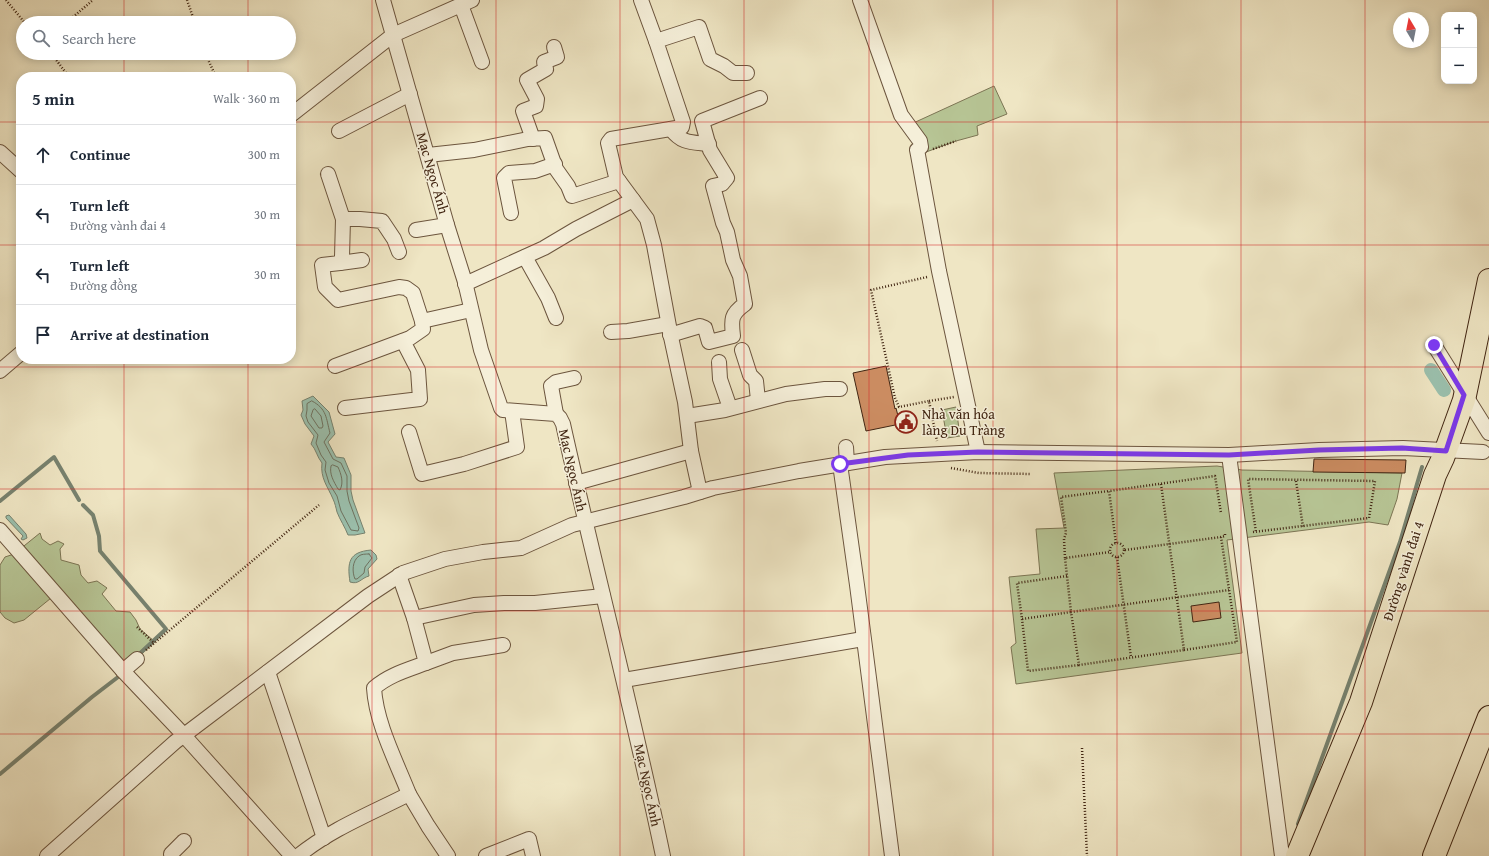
<!DOCTYPE html>
<html lang="en">
<head>
<meta charset="utf-8">
<style>
	:root { --surface:#fff; --page:#f2f2f3; --text:#1f2937; --muted:#747a83; --line:#e0e1e3 }
	body { margin:0; font-family:"Gentium Book Plus",serif; background:var(--page); color:var(--text) }
	.controls { position:absolute; right:12px; top:12px; display:grid; overflow:hidden; border-radius:8px; box-shadow:0 2px 10px #0003 }
	.controls button { width:36px; height:36px; display:grid; place-items:center; padding:0; border:0; border-bottom:1px solid var(--line); background:var(--surface); color:var(--text); font:20px sans-serif }
	.compass { position:absolute; left:1393px; top:12px; width:36px; height:36px; border-radius:50%; background:var(--surface); box-shadow:0 2px 10px #0003; rotate:350deg }
	.stop { position:absolute; width:12px; height:12px; margin:-9px; border:3px solid #7c3aed; border-radius:50%; background:#fff }
	.stop.end { background:#7c3aed; border-color:#fff; box-shadow:0 1px 4px #0008 }
	.list { margin:0; padding:0; list-style:none }
	h2 { display:flex; justify-content:space-between; align-items:center; height:52px; margin:0; padding:0 16px; font-size:17px }
	h2 small { font-size:13px; font-weight:400; color:var(--muted) }
	.list li { display:grid; grid-template-columns:26px 1fr auto; gap:12px; align-items:center; box-sizing:border-box; height:60px; padding:0 16px; border-top:1px solid var(--line) }
	.list b { display:block; font-size:15px; white-space:nowrap }
	.list p { margin:0; font-size:13px; white-space:nowrap; color:var(--muted) }
	.list em { font-size:13px; font-style:normal; color:var(--muted) }
	.icon { flex:none; width:22px; height:22px; fill:none; stroke:currentColor; stroke-width:2; stroke-linecap:round; stroke-linejoin:round }
	.map { position:relative; flex:none; width:1489px; height:856px; overflow:hidden }
	.search { position:absolute; background:var(--surface); box-shadow:0 2px 10px #0003; left:16px; top:16px; width:280px; height:44px; display:flex; align-items:center; gap:10px; box-sizing:border-box; padding:0 14px; border-radius:22px; color:var(--muted); font-size:15px }
	.panel { position:absolute; background:var(--surface); box-shadow:0 2px 10px #0003; left:16px; top:72px; width:280px; height:292px; border-radius:16px }
	.map>svg:first-child { display:block }
	.green { fill:#b7c595; stroke:#7c7554 }
	.water { fill:#9bc0ad; stroke:#77826f }
	.lines { fill:none; stroke-linecap:round; stroke-linejoin:round }
	.shore { stroke:#6e7260; stroke-width:1 }
	.stream { stroke:#77826f; stroke-width:4 }
	.canal { stroke:#9bc0ad; stroke-width:14 }
	.building { fill:#cb8c61; stroke:#412512 }
	.street-casing { stroke:#6c553e; stroke-width:16 }
	.primary-casing { stroke:#412512; stroke-width:24 }
	.path { stroke:#412512; stroke-width:2.5; stroke-dasharray:1 2; stroke-linecap:butt }
	.street { stroke:#f5efd9; stroke-width:14 }
	.primary { stroke:#efe6c4; stroke-width:22 }
	.route { stroke:#7c3aed; stroke-width:5 }
	.grid { fill:none; stroke:#d62828; stroke-width:1; stroke-opacity:0.55 }
	.labels { text-anchor:middle; dominant-baseline:central; stroke-width:3; stroke-linejoin:round; paint-order:stroke }
	.street-label { font-size:14px; fill:#412512; stroke:#f5efd9 }
	.poi-label { font-size:14px; fill:#412512; stroke:#f5efd9; text-anchor:start }
</style>
</head>
<body>
<div class="map">
<svg width="1489" height="856" viewBox="0 0 1489 856">
	<rect width="100%" height="100%" fill="#efe6c4"/>
	<filter id="stains"><feTurbulence type="fractalNoise" baseFrequency=".005" numOctaves="4"/><feColorMatrix values="0 0 0 0 .2 0 0 0 0 .09 0 0 0 0 .02 0 0 0 .5 -.17"/></filter>
	<radialGradient id="worn" r=".72"><stop offset=".6" stop-color="#630" stop-opacity="0"/><stop offset="1" stop-color="#630" stop-opacity=".3"/></radialGradient>
	<g class="green">
		<path d="M994,86L1007,114L977,126L978,135L956,141L918,155L909,125Z"/>
		<path d="M956,407L960,436L947,438L942,410Z"/>
		<path d="M1217,466L1242,470L1402,473L1397,499L1388,525L1369,522L1227,540L1242,653L1016,684L1011,647L1016,643L1009,577L1040,574L1036,529L1064,528L1054,473Z"/>
		<path d="M40,533L42,539L50,545L58,541L64,544L60,549L61,560L79,565L81,575L88,583L97,581L107,588L102,594L116,611L130,612L136,620L140,629L155,642L123,671L56,594L24,620L14,623L5,618L0,612V565L5,557L14,554Z"/>
	</g>
	<g class="water">
		<path d="M313,396L329,412L335,434L328,442L336,457L344,458L351,475V491L353,500L365,533L355,535H348C345,527 340,520 337,512C336,508 335,503 333,499C328,487 320,478 322,463C317,457 316,449 311,444L314,436L305,424L301,415L303,410L302,401Z"/>
		<path d="M9,515L26,534L27,538L23,540L21,539L23,536L6,518V516Z"/>
		<path d="M371,550L376,555L377,559L368,569L369,576C361,578 359,585 350,582C347,562 349,552 371,550Z"/>
	</g>
	<g class="lines">
		<g class="shore">
			<path d="M312,401C327,409 326,418 330,433L324,442L333,459L341,463L347,476V491L349,501L359,528L358,531L351,530L341,511L337,496L329,483L325,470L326,462L321,455L316,443L318,435L308,422L306,416L307,410V404Z"/>
			<path d="M315,409L321,416L323,426L322,428H319L311,416L313,410Z"/>
			<path d="M333,465L338,467C341,474 344,482 340,490L338,489C334,482 329,474 331,466Z"/>
			<path d="M369,554L372,558L365,567L364,573L357,579H355C352,572 352,561 359,556C361,554 366,554 369,554Z"/>
		</g>
		<g class="stream">
			<path d="M0,501L54,457L79,500"/>
			<path d="M83,505L93,515L99,536L100,551L166,629L136,657"/>
			<path d="M0,774L92,697L122,674"/>
			<path d="M1298,824L1400,542L1422,467"/>
		</g>
		<path class="canal" d="M1431,370L1444,390"/>
	</g>
	<g class="building">
		<path d="M886,366L895,409L896,408L900,424L866,431L853,373Z"/>
		<path d="M1314,459L1406,460L1405,473L1313,472Z"/>
		<path d="M1219,602L1221,618L1193,622L1191,606Z"/>
	</g>
	<g class="lines">
		<g class="street-casing">
			<g id="street">
				<path d="M383,0L447,225L465,282L481,350L501,408L503,410L556,414L560,418L563,424C595,568 633,711 663,856"/>
				<path d="M641,0L656,41"/>
				<path d="M860,0L901,115L920,141L921,147L917,150L918,155L939,271L978,452"/>
				<path d="M461,5L482,62"/>
				<path d="M291,115L393,35L472,0"/>
				<path d="M671,129C682,144 692,142 709,144"/>
				<path d="M339,131L410,94"/>
				<path d="M533,139L523,111L536,106L537,99L527,80L546,69L544,62L557,57L554,47"/>
				<path d="M0,152L21,171"/>
				<path d="M428,155L474,150L528,139L545,138L556,169L568,186L572,196L619,181"/>
				<path d="M328,174L343,219"/>
				<path d="M511,213L504,178L509,173L535,171L555,164"/>
				<path d="M416,230L447,225"/>
				<path d="M399,252L394,239L382,221L360,219H343L342,257L340,263L322,265L325,287L338,300L399,287L406,288L413,293L422,321L471,310"/>
				<path d="M525,257L548,298L556,318"/>
				<path d="M340,263L362,260"/>
				<path d="M465,284L544,248L576,229L633,200"/>
				<path d="M611,332L628,331L668,324"/>
				<path d="M670,335L700,326L705,328L709,342L733,336C731,319 731,314 745,304L740,276L733,260L727,232L723,223L713,186L722,184L727,178L710,150L702,121L760,98"/>
				<path d="M1434,345L1489,433"/>
				<path d="M742,350L750,375L756,381L758,400"/>
				<path d="M719,362L720,379L730,408"/>
				<path d="M335,366L410,338L423,329L422,321"/>
				<path d="M0,371L21,353"/>
				<path d="M345,408L420,399L418,370L403,341"/>
				<path d="M556,414L551,386L556,382L574,378"/>
				<path d="M687,416L725,410L786,394L825,389H840"/>
				<path d="M409,432L422,474L464,464L517,447L512,411"/>
				<path d="M846,447L847,463"/>
				<path d="M1229,455L1282,856"/>
				<path d="M840,464L857,585L892,856"/>
				<path d="M576,483L691,451"/>
				<path d="M700,492L691,451L685,402L671,337L654,245L647,219L616,177L608,143L611,139L682,127L683,122L656,41L699,27L710,59L724,66L733,73H747"/>
				<path d="M0,530L123,671L180,731L292,856"/>
				<path d="M399,575L414,618"/>
				<path d="M426,663L453,653L503,645"/>
				<path d="M123,671L137,659"/>
				<path d="M268,672L324,838"/>
				<path d="M624,680L863,639"/>
				<path d="M409,794C396,761 376,723 374,688C389,675 407,670 426,663L414,618L474,605L504,603H535L603,596"/>
				<path d="M171,854L184,841"/>
				<path d="M47,856L175,742L368,596L403,573L445,559L483,552L521,548L572,525L684,497L713,488L799,471L885,457L978,452L1229,455L1319,450L1403,448L1483,452"/>
				<path d="M298,856C331,829 372,813 409,794L428,826L448,856"/>
				<path d="M486,856L529,839L533,856"/>
			</g>
		</g>
		<g class="primary-casing">
			<g id="primary">
				<path d="M1297,856L1361,702L1435,475L1443,458L1464,400L1489,280"/>
				<path d="M1434,856L1489,717"/>
			</g>
		</g>
		<g class="path">
			<path d="M6,0L25,23"/>
			<path d="M187,0L195,23"/>
			<path d="M66,23L93,0"/>
			<path d="M51,53L69,77"/>
			<path d="M205,53L216,77"/>
			<path d="M933,149L956,141"/>
			<path d="M927,277L871,290L895,398L899,407L929,401L937,441"/>
			<path d="M929,401L954,397"/>
			<path d="M951,468L979,473L1031,474"/>
			<path d="M1296,481L1303,527"/>
			<path d="M1161,484L1184,650L1079,665L1071,612L1229,590"/>
			<path d="M1253,532L1369,518L1375,481L1248,479L1256,532"/>
			<circle cx="1117" cy="550" r="7"/>
			<path d="M1116,543L1109,491L1215,476L1221,513"/>
			<path d="M1125,550L1221,537L1225,536V534"/>
			<path d="M1117,557L1131,657"/>
			<path d="M1065,558L1064,539L1066,533L1061,497L1109,491"/>
			<path d="M1067,576L1017,583L1022,619L1071,612L1065,558L1110,552"/>
			<path d="M1022,619L1028,671L1079,665"/>
			<path d="M137,627L154,643"/>
			<path d="M146,650L319,505"/>
			<path d="M1184,650L1237,642L1221,537"/>
			<path d="M1082,748L1087,856"/>
		</g>
		<use href="#street" class="street"/>
		<use href="#primary" class="primary"/>
	</g>
	<g class="lines">
		<path class="route" d="M840,464L908,455L978,452L1229,455L1319,450L1402,448L1446,451L1464,395L1434,345"/>
	</g>
	<path class="grid" d="M124,0V23M248,0V23M372,0V856M496,0V856M620,0V856M744,0V856M869,0V856M993,0V856M1117,0V856M1241,0V856M1365,0V856M124,53V77M248,53V77M0,122H21M291,122H1489M0,245H21M291,245H1489M124,359V856M248,359V856M0,367H1489M0,489H1489M0,611H1489M0,734H1489"/>
	<defs>
		<g id="civic-ring" transform="scale(1.15)"><circle r="9.5" fill="#f5efd9" stroke="#8f2418" stroke-width="1.5"/><path d="M-.6-6.5H3V-4.5H.6V-3L4-1V1h2V6H-6V1h2V-1L-.6-3ZM-1.2 2.5V6h2.4V2.5Z" fill="#8f2418"/></g>
	</defs>
	<g fill-rule="evenodd">
		<use href="#civic-ring" x="906" y="422"/>
	</g>
	<g class="labels">
		<g class="street-label">
			<text transform="translate(433 173) rotate(74)">Mạc Ngọc Ánh</text>
			<text transform="translate(573 470) rotate(77)">Mạc Ngọc Ánh</text>
			<text transform="translate(1403 571) rotate(-72)">Đường vành đai 4</text>
			<text transform="translate(648 785) rotate(78)">Mạc Ngọc Ánh</text>
		</g>
		<g class="poi-label">
			<text x="922" y="414">Nhà văn hóa<tspan x="922" dy="16">làng Du Tràng</tspan></text>
		</g>
	</g>
	<rect width="100%" height="100%" filter="url(#stains)"/>
	<rect width="100%" height="100%" fill="url(#worn)"/>
</svg>
<div class="controls">
<button>+</button>
<button>−</button>
</div>
<svg class="compass" viewBox="-18 -18 36 36"><path d="M0-13l5 13h-10z" fill="#e53935"/><path d="M0 13l5-13h-10z" fill="#747a83"/></svg>
<div class="stop" style="left:840px;top:464px"></div>
<div class="stop end" style="left:1434px;top:345px"></div>
<div class="search"><svg class="icon" aria-label="search" viewBox="0 0 24 24"><circle cx="10" cy="10" r="6"/><path d="M15 15l6 6"/></svg>Search here</div>
<section class="panel">
<h2>5 min<small>Walk · 360 m</small></h2>
<ul class="list">
<li><svg class="icon" aria-label="ahead" viewBox="0 0 24 24"><path d="M12 20V5M6 11l6-6 6 6"/></svg><div><b>Continue</b></div><em>300 m</em></li>
<li><svg class="icon" aria-label="left" viewBox="0 0 24 24"><path d="M17 20v-9H6M10 6l-5 5 5 5"/></svg><div><b>Turn left</b><p>Đường vành đai 4</p></div><em>30 m</em></li>
<li><svg class="icon" aria-label="left" viewBox="0 0 24 24"><path d="M17 20v-9H6M10 6l-5 5 5 5"/></svg><div><b>Turn left</b><p>Đường đồng</p></div><em>30 m</em></li>
<li><svg class="icon" aria-label="arrive" viewBox="0 0 24 24"><path d="M6 21V4h12l-3 4 3 4H6"/></svg><div><b>Arrive at destination</b></div></li>
</ul>
</section>
</div>
</body>
</html>
